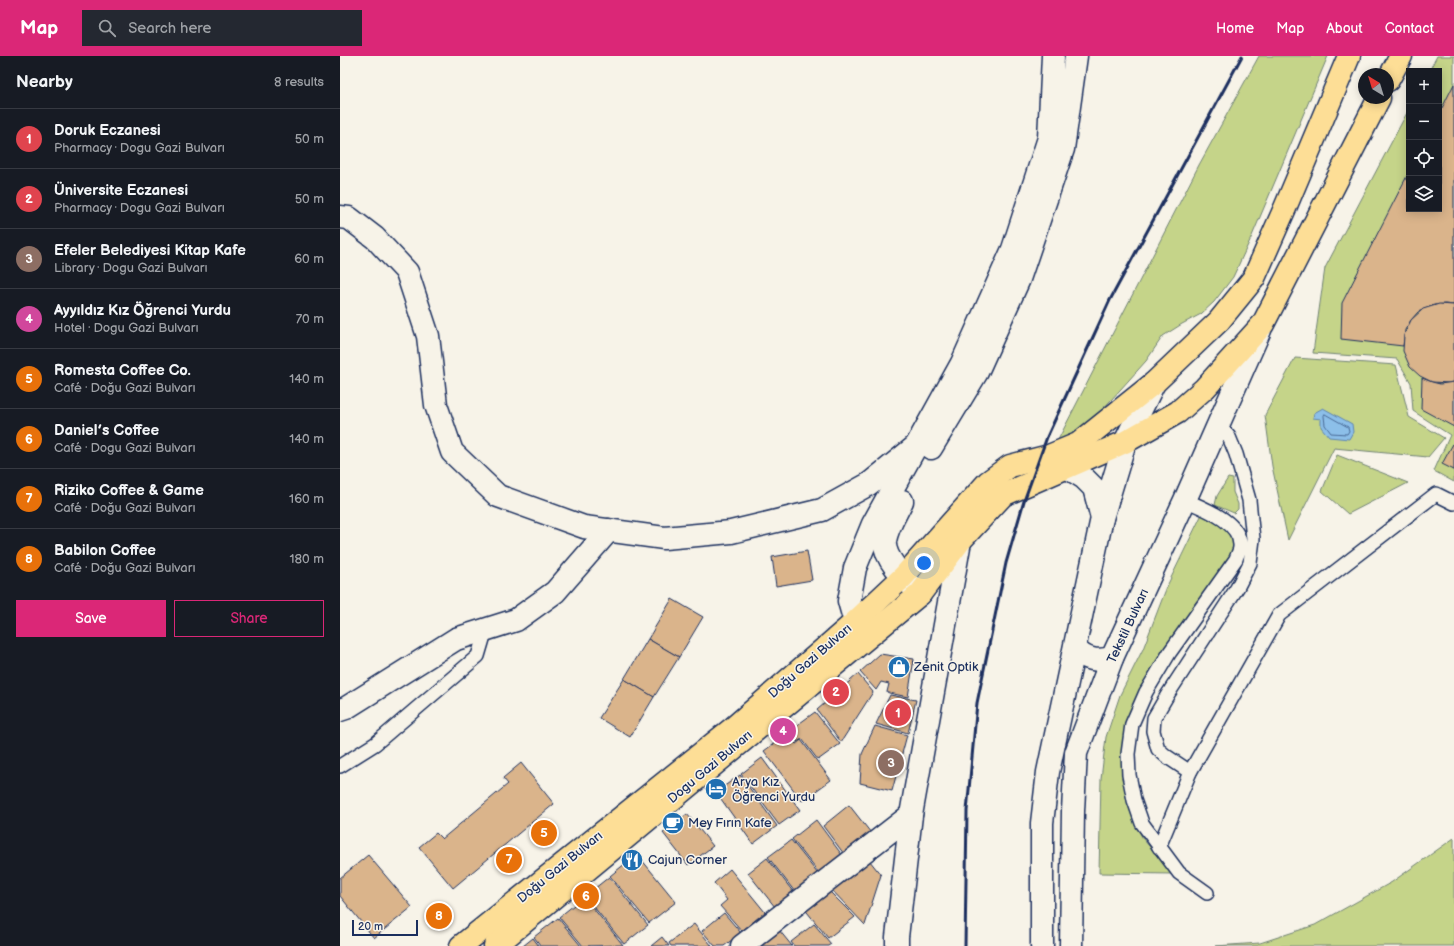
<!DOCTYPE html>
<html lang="en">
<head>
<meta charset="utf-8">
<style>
	:root { --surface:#171b24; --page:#242831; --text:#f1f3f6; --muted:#9ea1a6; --line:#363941; --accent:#db2777 }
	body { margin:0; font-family:"Balsamiq Sans",sans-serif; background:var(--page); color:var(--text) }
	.controls { position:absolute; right:12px; top:12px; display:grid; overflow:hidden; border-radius:0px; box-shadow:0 2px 10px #0003 }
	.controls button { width:36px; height:36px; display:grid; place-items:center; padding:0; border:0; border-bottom:1px solid var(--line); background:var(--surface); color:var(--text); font:20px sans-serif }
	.compass { position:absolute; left:1018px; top:12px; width:36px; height:36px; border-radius:50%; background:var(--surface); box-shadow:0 2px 10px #0003; rotate:322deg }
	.scale { position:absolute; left:12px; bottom:10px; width:66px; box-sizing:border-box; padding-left:4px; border:2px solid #1b2f5e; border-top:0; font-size:11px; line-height:14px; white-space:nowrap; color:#1b2f5e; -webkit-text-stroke:3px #f7f3e8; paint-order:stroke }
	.you { position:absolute; left:584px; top:507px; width:14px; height:14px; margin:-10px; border:3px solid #fff; border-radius:50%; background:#1a73e8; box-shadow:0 0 0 6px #1a73e833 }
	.badge { display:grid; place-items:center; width:26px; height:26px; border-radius:50%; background:var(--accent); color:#fff; font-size:13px; font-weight:700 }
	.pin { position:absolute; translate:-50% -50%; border:2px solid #fff; box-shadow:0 1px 4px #0006 }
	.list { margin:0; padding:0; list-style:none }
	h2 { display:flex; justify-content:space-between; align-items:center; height:52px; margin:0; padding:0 16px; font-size:17px }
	h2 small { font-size:13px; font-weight:400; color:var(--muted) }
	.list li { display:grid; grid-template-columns:26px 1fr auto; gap:12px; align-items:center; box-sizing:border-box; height:60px; padding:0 16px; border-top:1px solid var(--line) }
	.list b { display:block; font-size:15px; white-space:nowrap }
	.list p { margin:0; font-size:13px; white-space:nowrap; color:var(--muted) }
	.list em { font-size:13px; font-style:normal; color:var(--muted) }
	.actions { display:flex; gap:8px; padding:12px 16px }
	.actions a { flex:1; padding:9px 0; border:1px solid var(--accent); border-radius:0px; text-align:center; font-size:14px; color:var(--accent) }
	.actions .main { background:var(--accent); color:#fff }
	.icon { flex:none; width:22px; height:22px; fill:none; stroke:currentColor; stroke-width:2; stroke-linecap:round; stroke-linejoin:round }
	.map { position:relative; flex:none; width:1114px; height:890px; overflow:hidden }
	header { display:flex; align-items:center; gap:24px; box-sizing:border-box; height:56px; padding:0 20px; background:var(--accent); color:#fff }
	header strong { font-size:19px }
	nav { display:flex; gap:22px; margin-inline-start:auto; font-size:14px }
	.search { width:280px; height:36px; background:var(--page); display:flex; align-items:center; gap:10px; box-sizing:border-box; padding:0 14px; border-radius:0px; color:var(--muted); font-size:15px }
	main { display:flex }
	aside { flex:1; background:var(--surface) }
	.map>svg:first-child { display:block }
	.green { fill:#c5d489; stroke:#708274 }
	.water { fill:#8cbfe9; stroke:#5f85b1 }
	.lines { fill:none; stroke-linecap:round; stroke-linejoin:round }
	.shore { stroke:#486996; stroke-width:1 }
	.building { fill:#dab48b; stroke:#1b2f5e }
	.service-casing { stroke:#1b2f5e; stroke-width:16 }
	.minor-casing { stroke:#1b2f5e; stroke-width:25 }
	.tertiary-casing { stroke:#1b2f5e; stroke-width:25 }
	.secondary-casing { stroke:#1b2f5e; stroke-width:25 }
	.primary-casing { stroke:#1b2f5e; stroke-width:25 }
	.service { stroke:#f7f3e8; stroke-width:13 }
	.minor { stroke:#f7f3e8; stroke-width:22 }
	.tertiary { stroke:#f7f3e8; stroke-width:22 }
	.secondary { stroke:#f7f3e8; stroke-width:22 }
	.primary { stroke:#fdde96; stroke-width:22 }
	.rail { stroke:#1b2f5e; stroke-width:3 }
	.labels { text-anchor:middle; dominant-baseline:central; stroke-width:3; stroke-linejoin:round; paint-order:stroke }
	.street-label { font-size:13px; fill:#1b2f5e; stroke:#f7f3e8 }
	.poi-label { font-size:13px; fill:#1b2f5e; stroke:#f7f3e8; text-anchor:start }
</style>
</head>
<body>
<header>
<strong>Map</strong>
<div class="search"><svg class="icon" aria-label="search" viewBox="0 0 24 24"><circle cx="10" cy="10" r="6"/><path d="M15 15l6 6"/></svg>Search here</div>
<nav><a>Home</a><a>Map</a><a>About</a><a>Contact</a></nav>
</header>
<main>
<aside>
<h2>Nearby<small>8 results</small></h2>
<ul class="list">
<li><span class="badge" style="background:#e0444e">1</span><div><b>Doruk Eczanesi</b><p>Pharmacy · Dogu Gazi Bulvarı</p></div><em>50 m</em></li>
<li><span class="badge" style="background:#e0444e">2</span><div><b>Üniversite Eczanesi</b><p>Pharmacy · Dogu Gazi Bulvarı</p></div><em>50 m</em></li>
<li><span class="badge" style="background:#8d6e63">3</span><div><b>Efeler Belediyesi Kitap Kafe</b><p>Library · Dogu Gazi Bulvarı</p></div><em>60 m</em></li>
<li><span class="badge" style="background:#d1479c">4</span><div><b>Ayyıldız Kız Öğrenci Yurdu</b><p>Hotel · Dogu Gazi Bulvarı</p></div><em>70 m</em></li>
<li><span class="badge" style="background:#e8710a">5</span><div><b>Romesta Coffee Co.</b><p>Café · Doğu Gazi Bulvarı</p></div><em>140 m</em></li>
<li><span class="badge" style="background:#e8710a">6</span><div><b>Daniel’s Coffee</b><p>Café · Dogu Gazi Bulvarı</p></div><em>140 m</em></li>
<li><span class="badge" style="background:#e8710a">7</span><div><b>Riziko Coffee &amp; Game</b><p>Café · Doğu Gazi Bulvarı</p></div><em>160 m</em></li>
<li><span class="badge" style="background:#e8710a">8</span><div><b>Babilon Coffee</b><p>Café · Doğu Gazi Bulvarı</p></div><em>180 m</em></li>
</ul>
<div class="actions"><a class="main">Save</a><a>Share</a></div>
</aside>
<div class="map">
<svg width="1114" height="890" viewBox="0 0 1114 890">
	<rect width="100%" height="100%" fill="#f7f3e8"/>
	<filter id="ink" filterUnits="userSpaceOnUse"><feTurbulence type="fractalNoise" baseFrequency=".025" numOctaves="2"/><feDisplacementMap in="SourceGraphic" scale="8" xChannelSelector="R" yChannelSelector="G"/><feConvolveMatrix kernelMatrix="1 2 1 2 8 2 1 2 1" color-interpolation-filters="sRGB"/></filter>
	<g filter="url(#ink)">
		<g class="green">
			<path d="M919,0H988L912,180L893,221L874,246L861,258L842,268L823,280L806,305L745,373L732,380L718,384L859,109Z"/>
			<path d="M1097,0H1114V426L1094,415L1110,379L1073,355L1071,327L1057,303L973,297L985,212L1069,53V153H1099V15H1089Z"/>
			<path d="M955,302L1056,309L1069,361L1104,382L1088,401L994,392L948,484L932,410L925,359Z"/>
			<path d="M997,399L1068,427L1008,458L982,435Z"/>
			<path d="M888,422L893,423V436L898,448V453L894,457L875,449L877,440Z"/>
			<path d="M862,458L883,466L897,490L890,505L856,546L805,630L785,709L793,762L803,783L833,818L759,817L761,723L766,681L780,639L803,593L828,528Z"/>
			<path d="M1114,782V890H875L920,887L975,869L1052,826Z"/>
		</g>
		<path class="water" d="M983,352L1012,368L1013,376L1009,383L989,381L981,371V363L973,362L974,357Z"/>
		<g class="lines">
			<path class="shore" d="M985,358L1008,371L1009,375L1007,378L991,377L985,369L984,360Z"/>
		</g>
		<g class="building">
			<path d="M1114,28V249L1105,248L1094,249L1078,256L1071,264L1065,274L1063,290L1001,283L1002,247L1069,116V153H1099V58Z"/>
			<path d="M1099,248L1114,249V326L1109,327L1092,326L1080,320L1070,311L1063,295L1064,279L1071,264L1083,253Z"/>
			<path d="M1082,322L1092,326L1100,328L1114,326V371L1081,353Z"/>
			<path d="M1114,386V414L1102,408Z"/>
			<path d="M467,495L472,524L436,530L432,501Z"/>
			<path d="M332,543L363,561L339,601L308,583Z"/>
			<path d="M308,583L339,601L314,641L284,623Z"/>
			<path d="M540,598L574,603L568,641L549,637L547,636L549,628L541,626L536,634L520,616Z"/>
			<path d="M518,618L533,636L501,686L477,654Z"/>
			<path d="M284,623L314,641L290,681L259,662Z"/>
			<path d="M550,639L576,644L568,677L536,668Z"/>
			<path d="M475,656L500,688L478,704L462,683L457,686L449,675Z"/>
			<path d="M535,670L567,679L552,735L520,727L522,698Z"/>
			<path d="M448,677L456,688L461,684L491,724L462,745L424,695Z"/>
			<path d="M422,702L460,754L439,769L401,718Z"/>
			<path d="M181,707L214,748L113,832L79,791L96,777L102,783L168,728L163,722Z"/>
			<path d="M400,719L437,770L413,788L376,736Z"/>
			<path d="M509,749L531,777L504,798L483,770Z"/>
			<path d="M347,758L373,790L348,809L323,777Z"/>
			<path d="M476,764L502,799L479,817L452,783Z"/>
			<path d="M451,784L478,818L455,836L428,801Z"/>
			<path d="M297,798L336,846L309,867L270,820Z"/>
			<path d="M28,799L72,851L34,882L0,840V822Z"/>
			<path d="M526,800L541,819L525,869L489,831Z"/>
			<path d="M427,802L454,837L435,851L408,817Z"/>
			<path d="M390,813L425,856L402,875L380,850L387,844L374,827Z"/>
			<path d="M269,821L308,869L284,888L245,840Z"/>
			<path d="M487,833L515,861L488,882L463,851Z"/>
			<path d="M244,841L283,889L243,890L219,861Z"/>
			<path d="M384,857L401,877L384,890H375L362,875Z"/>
			<path d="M218,862L241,890H201L194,881Z"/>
			<path d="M354,868L372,890H331L329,887Z"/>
			<path d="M474,868L491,888L488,890H454L451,886Z"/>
			<path d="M439,874L452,890H419Z"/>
			<path d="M322,881L329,890H311Z"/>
			<path d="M193,882L199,890H183Z"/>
		</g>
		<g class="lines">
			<g class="service-casing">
				<g id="service">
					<path d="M845,444C863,452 902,466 900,491C900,495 897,499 896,503L830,596L806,636L792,668L788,698L789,719L794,744L802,767L839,817L867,837"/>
					<path d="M0,710L35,688L138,600L146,573"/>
					<path d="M850,716L826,700L818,693L813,675L814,662L828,638L897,532L910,507L913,483L909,444L896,398L889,381L878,368"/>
					<path d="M819,791L850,716L939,559L1096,438L1114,447"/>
				</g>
			</g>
			<g class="minor-casing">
				<g id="minor">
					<path d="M0,161L9,162L35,182L67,216L88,280L96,349L112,396L158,440L244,471L324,482L391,476L482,454L529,428L576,390"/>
					<path d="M0,654L6,652L116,583L176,564L215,536L269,474"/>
					<path d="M402,890L571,759"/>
				</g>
			</g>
			<g class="tertiary-casing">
				<g id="tertiary">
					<path d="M591,392L637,316L679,223L723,93L736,0"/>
					<path d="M562,445C556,458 547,471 545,485C543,503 568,526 580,538"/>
					<path d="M515,566L509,545L515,512L533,468L622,307L673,193L709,82L713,0"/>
					<path d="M557,890V881L571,759L620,485"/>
				</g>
			</g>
			<g class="secondary-casing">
				<g id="secondary">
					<path d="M728,412L744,422L754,432L762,462"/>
					<path d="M735,592C745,604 757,606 772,602"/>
					<path d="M702,890V767L708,716L762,462L785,386L814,327"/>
					<path d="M731,890L733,755L736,697L772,602L845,444L920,274"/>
				</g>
			</g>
			<g class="primary-casing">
				<g id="primary">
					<path d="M1048,24L1061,0"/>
					<path d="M121,890L393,672L515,566L563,521L648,426L670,410L709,400L738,388L814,327L879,265L914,222L945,152L1009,0"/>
					<path d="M155,890L580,538L620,485L663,439L785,386L838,356L865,332L923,268L1039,42"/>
				</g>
			</g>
			<use href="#service" class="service"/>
			<use href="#minor" class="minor"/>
			<use href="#tertiary" class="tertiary"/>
			<use href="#secondary" class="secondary"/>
			<use href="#primary" class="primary"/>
			<path class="rail" d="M625,890L627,755L637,647L666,507L684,445L707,381L770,244L902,0"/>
		</g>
	</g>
	<defs>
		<g id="shop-disc" transform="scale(1.15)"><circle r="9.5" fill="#1f6fb2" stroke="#f7f3e8"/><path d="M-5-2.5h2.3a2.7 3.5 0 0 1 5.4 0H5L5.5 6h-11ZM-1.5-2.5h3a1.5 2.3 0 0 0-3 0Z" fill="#fff"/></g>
		<g id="hotel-disc" transform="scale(1.15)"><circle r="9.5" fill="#1f6fb2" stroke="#f7f3e8"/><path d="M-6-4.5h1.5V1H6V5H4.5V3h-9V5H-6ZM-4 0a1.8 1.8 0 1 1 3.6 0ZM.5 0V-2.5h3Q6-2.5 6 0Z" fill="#fff"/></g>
		<g id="cafe-disc" transform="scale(1.15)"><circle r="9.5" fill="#1f6fb2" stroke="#f7f3e8"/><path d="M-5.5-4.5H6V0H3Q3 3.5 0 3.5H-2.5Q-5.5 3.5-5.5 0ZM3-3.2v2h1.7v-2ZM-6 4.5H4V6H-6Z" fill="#fff"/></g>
		<g id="restaurant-disc" transform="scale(1.15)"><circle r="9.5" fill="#1f6fb2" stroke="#f7f3e8"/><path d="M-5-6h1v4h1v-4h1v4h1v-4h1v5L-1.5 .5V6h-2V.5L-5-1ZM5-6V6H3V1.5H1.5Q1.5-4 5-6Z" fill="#fff"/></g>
	</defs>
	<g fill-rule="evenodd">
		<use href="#shop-disc" x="559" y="611"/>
		<use href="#hotel-disc" x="376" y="733"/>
		<use href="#cafe-disc" x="333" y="767"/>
		<use href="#restaurant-disc" x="292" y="804"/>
	</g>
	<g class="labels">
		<g class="street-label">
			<text transform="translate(788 570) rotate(-65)">Tekstil Bulvarı</text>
			<text transform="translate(470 605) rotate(-41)">Doğu Gazi Bulvarı</text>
			<text transform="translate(370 711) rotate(-40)">Dogu Gazi Bulvarı</text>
			<text transform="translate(220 811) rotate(-39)">Doğu Gazi Bulvarı</text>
		</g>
		<g class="poi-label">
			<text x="574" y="611">Zenit Optik</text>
			<text x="392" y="726">Arya Kız<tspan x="392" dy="15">Öğrenci Yurdu</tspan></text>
			<text x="348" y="767">Mey Fırın Kafe</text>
			<text x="308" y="804">Cajun Corner</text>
		</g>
	</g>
</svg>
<div class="controls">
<button>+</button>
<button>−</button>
<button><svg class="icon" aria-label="locate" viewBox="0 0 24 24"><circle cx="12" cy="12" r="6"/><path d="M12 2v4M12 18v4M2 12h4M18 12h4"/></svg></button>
<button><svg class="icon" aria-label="layers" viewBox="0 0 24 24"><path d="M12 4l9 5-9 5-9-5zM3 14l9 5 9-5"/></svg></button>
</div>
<svg class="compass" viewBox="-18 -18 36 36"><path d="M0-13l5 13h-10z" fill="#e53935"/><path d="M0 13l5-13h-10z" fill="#9ea1a6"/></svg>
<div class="scale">20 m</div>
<div class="you"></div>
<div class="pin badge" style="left:558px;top:657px;background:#e0444e">1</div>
<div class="pin badge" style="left:496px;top:636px;background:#e0444e">2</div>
<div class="pin badge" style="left:551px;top:707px;background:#8d6e63">3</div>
<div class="pin badge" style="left:443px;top:675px;background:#d1479c">4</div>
<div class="pin badge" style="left:204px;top:777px;background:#e8710a">5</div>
<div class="pin badge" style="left:246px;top:840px;background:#e8710a">6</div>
<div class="pin badge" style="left:169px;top:804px;background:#e8710a">7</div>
<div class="pin badge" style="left:99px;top:860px;background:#e8710a">8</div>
</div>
</main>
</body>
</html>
